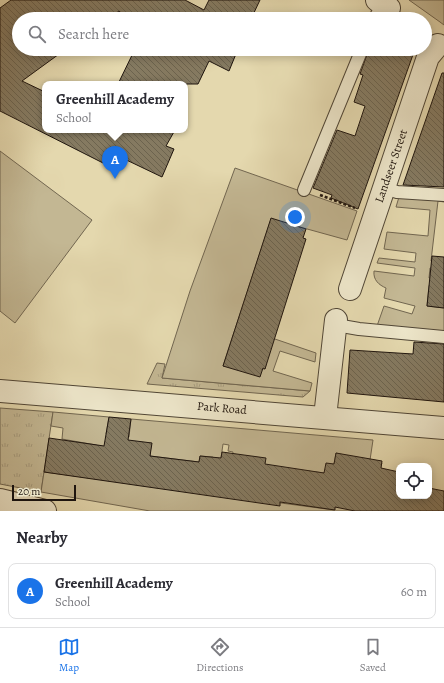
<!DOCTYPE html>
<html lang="en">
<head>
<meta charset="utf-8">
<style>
	:root { --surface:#fff; --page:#f7f7f7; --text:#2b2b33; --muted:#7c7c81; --line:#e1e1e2; --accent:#1a73e8 }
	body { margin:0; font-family:Alegreya,serif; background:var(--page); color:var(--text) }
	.controls { position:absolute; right:12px; bottom:12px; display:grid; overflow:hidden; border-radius:8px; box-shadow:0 2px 10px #0003 }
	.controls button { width:36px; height:36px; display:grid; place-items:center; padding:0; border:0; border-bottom:1px solid var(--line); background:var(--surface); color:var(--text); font:20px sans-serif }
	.scale { position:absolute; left:12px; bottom:10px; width:64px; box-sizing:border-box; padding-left:4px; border:2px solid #1f150e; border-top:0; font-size:11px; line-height:14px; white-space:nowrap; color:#1f150e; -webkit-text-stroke:3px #ede6ca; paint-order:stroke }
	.you { position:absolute; left:295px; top:217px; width:14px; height:14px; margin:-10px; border:3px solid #fff; border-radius:50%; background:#1a73e8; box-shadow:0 0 0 6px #1a73e833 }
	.badge { display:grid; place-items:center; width:26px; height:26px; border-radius:50%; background:var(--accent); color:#fff; font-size:13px; font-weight:700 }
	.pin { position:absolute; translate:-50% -33px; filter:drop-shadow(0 1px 2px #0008) }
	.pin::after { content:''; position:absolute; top:21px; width:14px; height:12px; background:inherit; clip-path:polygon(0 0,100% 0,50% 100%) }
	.popup { position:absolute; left:42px; top:81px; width:146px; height:52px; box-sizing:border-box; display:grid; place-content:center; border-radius:8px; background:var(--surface); filter:drop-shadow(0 1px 3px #0005); font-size:13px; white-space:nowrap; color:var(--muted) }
	.popup b { font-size:15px; color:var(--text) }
	.popup::after { content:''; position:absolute; left:50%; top:100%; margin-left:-8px; border:8px solid transparent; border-top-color:var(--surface) }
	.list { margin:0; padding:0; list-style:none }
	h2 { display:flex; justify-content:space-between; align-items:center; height:52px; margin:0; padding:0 16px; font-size:17px }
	h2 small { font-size:13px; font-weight:400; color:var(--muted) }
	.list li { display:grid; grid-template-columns:26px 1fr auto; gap:12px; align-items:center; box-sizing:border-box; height:56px; margin:0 8px 8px; padding:0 8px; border:1px solid var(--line); border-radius:8px }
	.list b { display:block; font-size:15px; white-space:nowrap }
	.list p { margin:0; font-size:13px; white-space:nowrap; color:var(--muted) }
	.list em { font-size:13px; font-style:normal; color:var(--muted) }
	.icon { flex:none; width:22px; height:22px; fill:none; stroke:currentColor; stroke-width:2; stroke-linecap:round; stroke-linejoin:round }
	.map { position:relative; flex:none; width:444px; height:511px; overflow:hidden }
	.search { position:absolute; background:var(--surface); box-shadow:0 2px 10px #0003; left:12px; right:12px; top:12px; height:44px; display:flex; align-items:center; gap:10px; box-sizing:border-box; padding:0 14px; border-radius:22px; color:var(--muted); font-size:15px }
	.sheet { height:116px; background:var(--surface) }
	nav { display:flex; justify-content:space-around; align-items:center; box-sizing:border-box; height:56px; border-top:1px solid var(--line); background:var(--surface); font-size:11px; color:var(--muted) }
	nav a { display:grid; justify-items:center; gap:2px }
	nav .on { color:var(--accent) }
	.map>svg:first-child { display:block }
	.grass { fill:url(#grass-tufts); stroke:#716650 }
	.garden { fill:#c3b793; stroke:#716650 }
	.building { fill:url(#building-back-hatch); stroke:#1f150e }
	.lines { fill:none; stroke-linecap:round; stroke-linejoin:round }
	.service-casing { stroke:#504636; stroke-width:14 }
	.minor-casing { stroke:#504636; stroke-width:24 }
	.tertiary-casing { stroke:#504636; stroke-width:24 }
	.path { stroke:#1f150e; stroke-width:2.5; stroke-dasharray:3 2; stroke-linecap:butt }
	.service { stroke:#ede6ca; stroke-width:12 }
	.minor { stroke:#ede6ca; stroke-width:22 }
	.tertiary { stroke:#ede6ca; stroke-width:22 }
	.labels { text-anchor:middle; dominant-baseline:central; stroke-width:3; stroke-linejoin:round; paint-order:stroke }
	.street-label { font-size:12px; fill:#1f150e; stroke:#ede6ca }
</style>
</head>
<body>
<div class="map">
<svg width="444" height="511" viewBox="0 0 444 511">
	<defs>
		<pattern id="grass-tufts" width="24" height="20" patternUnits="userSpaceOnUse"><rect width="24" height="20" fill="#c3b793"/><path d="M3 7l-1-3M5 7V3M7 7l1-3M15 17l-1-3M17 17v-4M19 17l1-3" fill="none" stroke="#a79c7e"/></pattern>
		<pattern id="building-back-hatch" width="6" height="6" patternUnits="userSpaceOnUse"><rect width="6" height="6" fill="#857a61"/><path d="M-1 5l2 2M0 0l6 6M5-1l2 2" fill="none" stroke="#6c634e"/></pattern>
	</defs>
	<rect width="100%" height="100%" fill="#e4d8ae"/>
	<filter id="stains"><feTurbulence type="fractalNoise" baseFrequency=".005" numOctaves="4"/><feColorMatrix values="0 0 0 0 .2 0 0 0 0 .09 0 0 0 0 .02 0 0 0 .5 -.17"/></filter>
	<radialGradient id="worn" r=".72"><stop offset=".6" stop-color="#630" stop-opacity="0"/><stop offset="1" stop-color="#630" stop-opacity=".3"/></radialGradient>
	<g class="grass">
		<path d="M157,363L165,364L162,378L310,391L303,397L147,384Z"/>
		<path d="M0,408L53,412L41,492L0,484Z"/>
	</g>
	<g class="garden">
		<path d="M409,0H444V25L440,22Z"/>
		<path d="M0,151L92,220L15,323L0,311Z"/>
		<path d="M235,168L357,211L347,240L271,219L223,366L265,369L272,338L316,353L315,362L280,351L273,371L312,383L310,391L162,378L190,291Z"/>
		<path d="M399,197L444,200V202L438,201L431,261L435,262L434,268H430L429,278H433L429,286L427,306L444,308V333L377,326L384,306L412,314L415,306L384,298L386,288C379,285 373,280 374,271L414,276L415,268L377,263L379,258L415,262L416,253L384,249L387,232L428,236L430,210L396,207Z"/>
		<path d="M53,412L109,417L106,434L129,437L131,419L373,440L370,460L382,463L380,469L355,511H150L41,492L44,472L334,510L344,455L336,453L334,464L324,473L232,462L233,452L228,451L229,445L223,444L220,465L213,457L200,456L199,462L150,456L151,443L116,452L96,445L62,439L63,428L51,426Z"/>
	</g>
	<g class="building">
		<path d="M11,0H185L204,10L209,0H260L251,19H128L119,11L108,19H19V49H66L22,81L45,92V130H175L166,146L174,149L162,177L116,155L109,166L0,111V8Z"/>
		<path d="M135,49H238L229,71L209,61L198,84H118Z"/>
		<path d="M369,49H415L358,209L331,198L332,195L313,188L337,130L355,136L365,106L354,102L363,75L360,74Z"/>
		<path d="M442,73H444V187L403,185Z"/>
		<path d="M271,218L306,229L303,238L306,239L265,369L263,368L260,377L223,366Z"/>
		<path d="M432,256L444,257V308L427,306Z"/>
		<path d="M414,342L444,344V402L347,393L350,350L413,354Z"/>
		<path d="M109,417L131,419L128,440L152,443L150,456L199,462L200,456L221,458L222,452L266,458L265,464L324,473L326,463L334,464L336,453L382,461L381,468L399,472V496H429V488L444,491V511H355L335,507V510L280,502V506L44,472L49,438L104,446Z"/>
	</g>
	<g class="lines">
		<g class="service-casing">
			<g id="service">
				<path d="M374,19L383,5"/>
				<path d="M384,188L397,192L444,195"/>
				<path d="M304,190L362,49"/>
				<path d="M336,325L359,329L444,337"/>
			</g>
		</g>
		<g class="minor-casing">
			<g id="minor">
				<path d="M377,0L389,8"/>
				<path d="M350,289L428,57L438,45"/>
				<path d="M325,417L336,320"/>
				<path d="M0,500L45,511"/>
			</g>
		</g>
		<g class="tertiary-casing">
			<path id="tertiary" d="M0,391L444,428"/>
		</g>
		<path class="path" d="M320,195L355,208"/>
		<use href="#service" class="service"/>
		<use href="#minor" class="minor"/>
		<use href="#tertiary" class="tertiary"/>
	</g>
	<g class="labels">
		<g class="street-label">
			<text transform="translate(391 166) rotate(-71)">Landseer Street</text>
			<text transform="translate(222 408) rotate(5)">Park Road</text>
		</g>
	</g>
	<rect width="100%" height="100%" filter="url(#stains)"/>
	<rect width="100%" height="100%" fill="url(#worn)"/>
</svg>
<div class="controls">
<button><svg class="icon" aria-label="locate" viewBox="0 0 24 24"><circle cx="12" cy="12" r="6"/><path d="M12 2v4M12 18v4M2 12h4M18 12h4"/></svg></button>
</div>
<div class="scale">20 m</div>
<div class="you"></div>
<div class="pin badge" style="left:115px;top:179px">A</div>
<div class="popup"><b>Greenhill Academy</b>School</div>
<div class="search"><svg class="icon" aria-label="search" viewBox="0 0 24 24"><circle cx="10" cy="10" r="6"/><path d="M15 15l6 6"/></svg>Search here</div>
</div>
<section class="sheet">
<h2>Nearby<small></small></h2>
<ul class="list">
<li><span class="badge">A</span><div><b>Greenhill Academy</b><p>School</p></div><em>60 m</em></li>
</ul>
</section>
<nav>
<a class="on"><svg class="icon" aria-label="map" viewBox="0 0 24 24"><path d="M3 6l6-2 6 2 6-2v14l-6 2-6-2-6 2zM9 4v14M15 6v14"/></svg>Map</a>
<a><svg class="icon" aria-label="directions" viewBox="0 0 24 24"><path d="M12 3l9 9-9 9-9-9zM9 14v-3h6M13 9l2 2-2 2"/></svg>Directions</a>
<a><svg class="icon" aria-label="saved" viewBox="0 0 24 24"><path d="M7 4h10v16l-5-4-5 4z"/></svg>Saved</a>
</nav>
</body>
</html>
